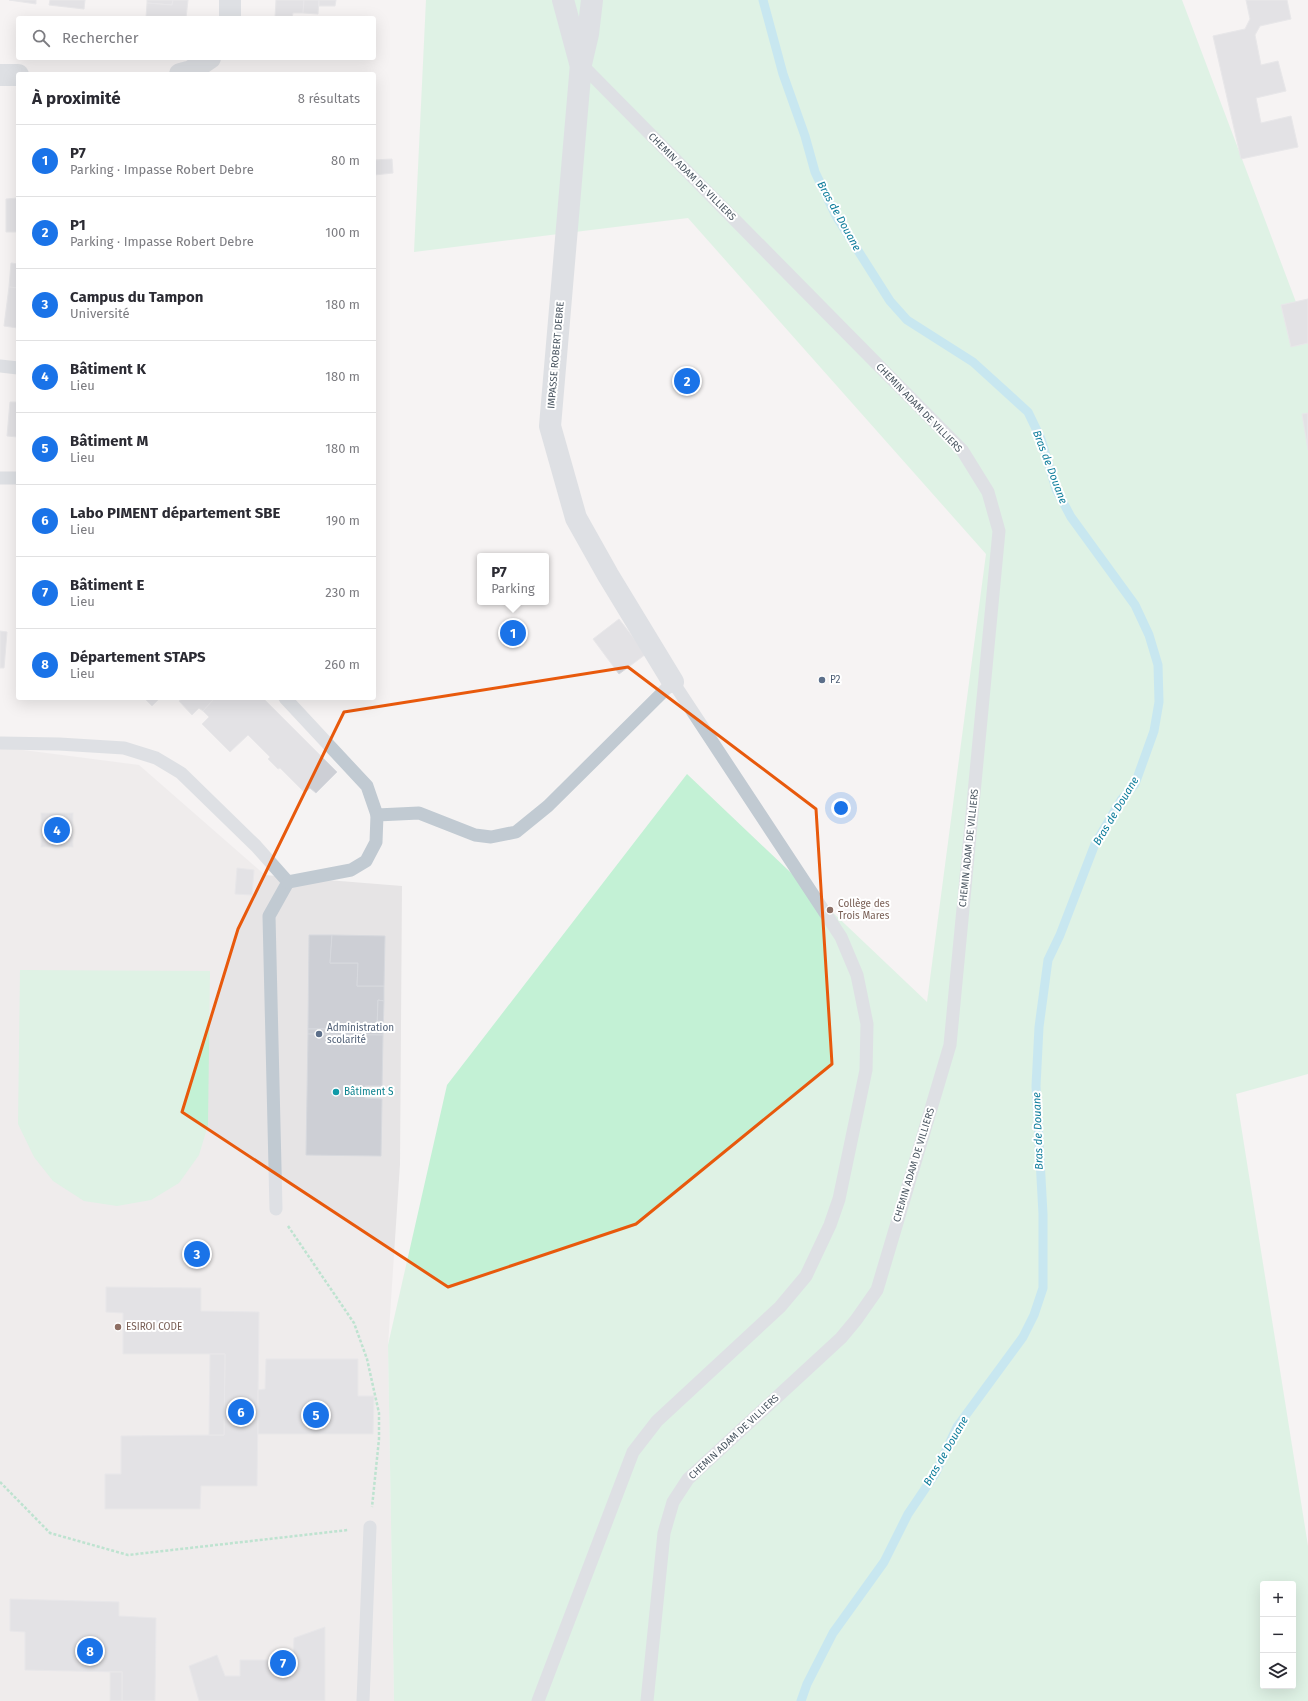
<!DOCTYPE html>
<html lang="fr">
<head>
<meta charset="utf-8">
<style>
	:root { --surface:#fff; --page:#f2f2f3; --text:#2b2b33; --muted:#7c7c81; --line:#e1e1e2; --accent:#1a73e8 }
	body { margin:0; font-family:"Fira Sans",sans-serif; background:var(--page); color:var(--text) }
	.controls { position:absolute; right:12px; bottom:12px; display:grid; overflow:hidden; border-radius:4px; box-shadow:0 4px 16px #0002 }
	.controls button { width:36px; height:36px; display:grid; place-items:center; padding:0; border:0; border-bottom:1px solid var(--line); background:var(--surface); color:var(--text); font:20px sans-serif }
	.you { position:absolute; left:841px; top:808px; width:14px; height:14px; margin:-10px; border:3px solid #fff; border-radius:50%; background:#1a73e8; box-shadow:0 0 0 6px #1a73e833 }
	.badge { display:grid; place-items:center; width:26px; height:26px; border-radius:50%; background:var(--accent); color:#fff; font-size:13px; font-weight:700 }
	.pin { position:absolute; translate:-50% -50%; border:2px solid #fff; box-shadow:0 1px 4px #0006 }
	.popup { position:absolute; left:477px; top:553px; width:72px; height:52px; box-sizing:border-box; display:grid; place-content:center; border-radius:4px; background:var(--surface); filter:drop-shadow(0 1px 3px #0005); font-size:13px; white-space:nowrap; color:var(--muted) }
	.popup b { font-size:15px; color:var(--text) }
	.popup::after { content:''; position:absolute; left:50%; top:100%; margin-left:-8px; border:8px solid transparent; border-top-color:var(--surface) }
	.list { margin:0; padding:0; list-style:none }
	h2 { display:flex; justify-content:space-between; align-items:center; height:52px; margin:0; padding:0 16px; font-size:17px }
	h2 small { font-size:13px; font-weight:400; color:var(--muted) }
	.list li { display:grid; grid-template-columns:26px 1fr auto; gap:12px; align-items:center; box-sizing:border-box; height:72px; padding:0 16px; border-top:1px solid var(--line) }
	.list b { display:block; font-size:15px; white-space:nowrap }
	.list p { margin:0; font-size:13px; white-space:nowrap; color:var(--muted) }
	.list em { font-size:13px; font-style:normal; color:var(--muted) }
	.icon { flex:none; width:22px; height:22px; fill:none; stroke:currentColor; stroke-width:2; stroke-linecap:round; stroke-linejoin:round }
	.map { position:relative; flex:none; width:1308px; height:1701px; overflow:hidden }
	.search { position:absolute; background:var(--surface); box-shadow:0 4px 16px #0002; left:16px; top:16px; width:360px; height:44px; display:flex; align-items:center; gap:10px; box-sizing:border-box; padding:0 14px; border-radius:4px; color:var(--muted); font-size:15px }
	.panel { position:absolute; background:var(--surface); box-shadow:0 4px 16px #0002; left:16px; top:72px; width:360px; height:628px; border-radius:4px }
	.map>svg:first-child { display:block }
	.education { fill:#e6e4e5 }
	.green { fill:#c3f1d5; fill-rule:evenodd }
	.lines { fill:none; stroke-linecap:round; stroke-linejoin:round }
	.stream { stroke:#90daee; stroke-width:9 }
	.building { fill:#cdcfd5; stroke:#d7d9de }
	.path { stroke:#7ad0a6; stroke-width:2.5; stroke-dasharray:3 2; stroke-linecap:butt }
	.lane { stroke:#c1cad2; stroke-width:13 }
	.street { stroke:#c1cad2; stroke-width:22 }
	.marked { fill:none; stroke:#e8590c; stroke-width:3; stroke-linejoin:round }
	.service-dot { fill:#5c6f8a; stroke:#fff; stroke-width:1.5 }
	.education-dot { fill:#8d6e63; stroke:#fff; stroke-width:1.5 }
	.culture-dot { fill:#0f9aa8; stroke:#fff; stroke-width:1.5 }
	.labels { text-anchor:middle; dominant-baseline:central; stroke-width:4; stroke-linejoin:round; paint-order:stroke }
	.street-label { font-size:10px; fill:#4a5661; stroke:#fff }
	.service-label { font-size:10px; fill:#4e5e75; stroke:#fff; text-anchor:start }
	.education-label { font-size:10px; fill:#785e54; stroke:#fff; text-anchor:start }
	.culture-label { font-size:10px; fill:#0d838f; stroke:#fff; text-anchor:start }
	.water-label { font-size:11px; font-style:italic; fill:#0c7c9b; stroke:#fff }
</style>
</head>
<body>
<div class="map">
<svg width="1308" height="1701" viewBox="0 0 1308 1701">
	<rect width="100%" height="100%" fill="#f5f3f3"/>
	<path class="education" d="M0,747L139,765L265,875L402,886L400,1164L388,1345L394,1701H0Z"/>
	<g class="green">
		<path d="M426,0H1182L1308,334V1074L1236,1094L1308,1546V1701H394L388,1345L447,1085L687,774L927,1002L986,554L688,218L414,252ZM1263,1584H1293V1686H1263Z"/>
		<path d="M20,970L210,971L208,1125L199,1155L179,1183L151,1200L117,1206L84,1201L53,1181L34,1157L18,1124Z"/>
	</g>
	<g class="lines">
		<path class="stream" d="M763,0L783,74L805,136L815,172L836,216L890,301L907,320L973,362L1028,412L1041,439L1056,489L1071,517L1135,605L1149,635L1158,665L1159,702L1154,731L1135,784L1121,800L1095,844L1060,935L1048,960L1039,1027L1036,1086L1043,1214V1288L1034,1315L1023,1337L957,1427L935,1474L908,1514L884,1562L833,1633L807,1684L801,1701"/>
	</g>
	<g class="building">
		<path d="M9,0H36V4Z"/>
		<path d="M50,0H85L84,9L49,5Z"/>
		<path d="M147,0H173L172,5L147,3Z"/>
		<path d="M173,0H188L186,18H146L147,3L172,5Z"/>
		<path d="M276,0H304L303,13H293L292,18H275Z"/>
		<path d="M304,0H319L318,14L303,13Z"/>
		<path d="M319,0H336L335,6H319Z"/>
		<path d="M1246,0H1287L1291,19L1260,26L1255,35L1261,65L1278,61L1286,91L1256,98L1261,123L1291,116L1298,147L1241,159L1213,36L1245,29L1250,19Z"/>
		<path d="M392,159L393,173L374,175V160Z"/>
		<path d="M18,198V232H6V199Z"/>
		<path d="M11,263L18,264V288L9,287Z"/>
		<path d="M9,287L18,288V328L4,326Z"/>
		<path d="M1308,299V343L1291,347L1281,305Z"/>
		<path d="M10,402H18V437L7,436Z"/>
		<path d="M1308,413V450L1302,414Z"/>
		<path d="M619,619L646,654L619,674L593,639Z"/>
		<path d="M0,631L7,632L4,668H0Z"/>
		<path d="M144,698H160L152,706Z"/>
		<path d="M183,698H211L213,700L203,711L199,708L192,715L179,701Z"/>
		<path d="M211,698H263L337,772L316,793L310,788L305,793L280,768L278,769L268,759L270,757L248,735L230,752L202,724L209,717L203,711L213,700Z"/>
		<rect x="41" y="813" width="32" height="34"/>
		<path d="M237,868L254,870L252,895L235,894Z"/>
		<path d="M309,935H332L330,963H358L357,986H384V1001L378,1000L377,1029H308Z"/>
		<path d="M332,935L385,936L384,986H357L358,963H330Z"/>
		<path d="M378,1000L384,1001L383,1035L308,1034V1029H377Z"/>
		<path d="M308,1034L383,1035L382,1086H365V1098L382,1099L381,1156L306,1155Z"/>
		<path d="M106,1287L201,1288V1311L259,1312L257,1486H201L200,1509H105V1474H121V1436L224,1435L225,1354H123V1313L106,1312Z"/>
		<path d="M210,1354H225L224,1435H209Z"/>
		<path d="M266,1359H358V1396H374L373,1434H258V1390L265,1389Z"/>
		<path d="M10,1599L119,1602V1616L156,1618L155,1701H122V1672L25,1670V1632L10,1631Z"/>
		<path d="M325,1627V1701H199L189,1666L217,1655L225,1676H240V1660H293L294,1638Z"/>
		<rect x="110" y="1672" width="12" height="29"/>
	</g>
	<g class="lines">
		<g class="path">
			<path d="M288,1226L354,1323L367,1359L379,1413V1439L372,1507"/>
			<path d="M0,1482L50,1533L128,1555L348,1530"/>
		</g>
		<g class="lane">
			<path d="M581,64L962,450L988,492L999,531L950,1045L877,1290L856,1320L841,1338L688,1479L673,1502L664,1533L647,1701"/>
			<path d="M0,366L18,368"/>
			<path d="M0,478H18"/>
			<path d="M285,698L367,786L377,815"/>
			<path d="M0,743L59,744L124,748L156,758L181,773L256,846L288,882L269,916L276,1209"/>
			<path d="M288,882L351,870L366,861L376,842L377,815L419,813L475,835L491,837L516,832L548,806L673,682L841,937L857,975L867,1024L866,1070L839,1199L830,1225L806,1276L780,1307L657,1421L633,1452L538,1701"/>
			<path d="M363,1701L370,1527"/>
		</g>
		<g class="street">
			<path d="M563,0L580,63"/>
			<path d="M592,0L588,34L581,64L550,426L576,518L608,575L673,682"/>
			<path d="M230,18V0"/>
			<path d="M180,74L191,71L210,58"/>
			<path d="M0,75H18"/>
		</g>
	</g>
	<path d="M0 0H1308V1701H0ZM628,667L816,809L832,1064L636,1224L448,1287L182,1112L238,929L344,712Z" fill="#f5f3f3" fill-opacity=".55" fill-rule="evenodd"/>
	<path class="marked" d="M628,667L816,809L832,1064L636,1224L448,1287L182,1112L238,929L344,712Z"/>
	<g class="service-dot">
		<circle cx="822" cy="680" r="4"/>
		<circle cx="319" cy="1034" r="4"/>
	</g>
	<g class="education-dot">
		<circle cx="830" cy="910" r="4"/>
		<circle cx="118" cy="1327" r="4"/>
	</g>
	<circle class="culture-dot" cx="336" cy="1092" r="4"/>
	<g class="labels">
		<g class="street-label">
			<text transform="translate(692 177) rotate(45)">CHEMIN ADAM DE VILLIERS</text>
			<text transform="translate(556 355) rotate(-85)">IMPASSE ROBERT DEBRE</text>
			<text transform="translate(919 408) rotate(46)">CHEMIN ADAM DE VILLIERS</text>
			<text transform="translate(969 848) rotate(-84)">CHEMIN ADAM DE VILLIERS</text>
			<text transform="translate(914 1165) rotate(-73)">CHEMIN ADAM DE VILLIERS</text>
			<text transform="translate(734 1437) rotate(-43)">CHEMIN ADAM DE VILLIERS</text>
		</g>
		<g class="service-label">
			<text x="830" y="680">P2</text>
			<text x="327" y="1028">Administration<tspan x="327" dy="12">scolarité</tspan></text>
		</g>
		<g class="education-label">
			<text x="838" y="904">Collège des<tspan x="838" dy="12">Trois Mares</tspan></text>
			<text x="126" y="1327">ESIROI CODE</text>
		</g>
		<g class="culture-label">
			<text x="344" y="1092">Bâtiment S</text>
		</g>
		<g class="water-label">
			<text transform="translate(839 216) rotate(61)">Bras de Douane</text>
			<text transform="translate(1050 467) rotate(69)">Bras de Douane</text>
			<text transform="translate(1116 811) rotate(-59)">Bras de Douane</text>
			<text transform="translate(1038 1131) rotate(-92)">Bras de Douane</text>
			<text transform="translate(946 1451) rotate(-60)">Bras de Douane</text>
		</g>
	</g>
</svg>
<div class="controls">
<button>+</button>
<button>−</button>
<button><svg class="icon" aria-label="layers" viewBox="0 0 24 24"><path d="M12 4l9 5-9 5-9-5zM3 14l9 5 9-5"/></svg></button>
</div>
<div class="you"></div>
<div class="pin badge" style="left:513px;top:633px">1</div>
<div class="popup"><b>P7</b>Parking</div>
<div class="pin badge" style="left:687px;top:381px">2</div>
<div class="pin badge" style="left:197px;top:1254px">3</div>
<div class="pin badge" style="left:57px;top:830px">4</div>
<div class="pin badge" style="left:316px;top:1415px">5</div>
<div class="pin badge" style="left:241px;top:1412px">6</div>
<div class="pin badge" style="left:283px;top:1663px">7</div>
<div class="pin badge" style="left:90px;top:1651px">8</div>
<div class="search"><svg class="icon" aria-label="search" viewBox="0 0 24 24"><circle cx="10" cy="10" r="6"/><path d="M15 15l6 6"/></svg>Rechercher</div>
<section class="panel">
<h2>À proximité<small>8 résultats</small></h2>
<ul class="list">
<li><span class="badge">1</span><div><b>P7</b><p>Parking · Impasse Robert Debre</p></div><em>80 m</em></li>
<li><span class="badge">2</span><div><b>P1</b><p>Parking · Impasse Robert Debre</p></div><em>100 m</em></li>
<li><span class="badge">3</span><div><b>Campus du Tampon</b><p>Université</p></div><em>180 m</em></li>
<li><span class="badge">4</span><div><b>Bâtiment K</b><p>Lieu</p></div><em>180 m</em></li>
<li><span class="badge">5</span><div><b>Bâtiment M</b><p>Lieu</p></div><em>180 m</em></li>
<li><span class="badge">6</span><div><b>Labo PIMENT département SBE</b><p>Lieu</p></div><em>190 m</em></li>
<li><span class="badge">7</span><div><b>Bâtiment E</b><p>Lieu</p></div><em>230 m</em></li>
<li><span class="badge">8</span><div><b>Département STAPS</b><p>Lieu</p></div><em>260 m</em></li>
</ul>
</section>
</div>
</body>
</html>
